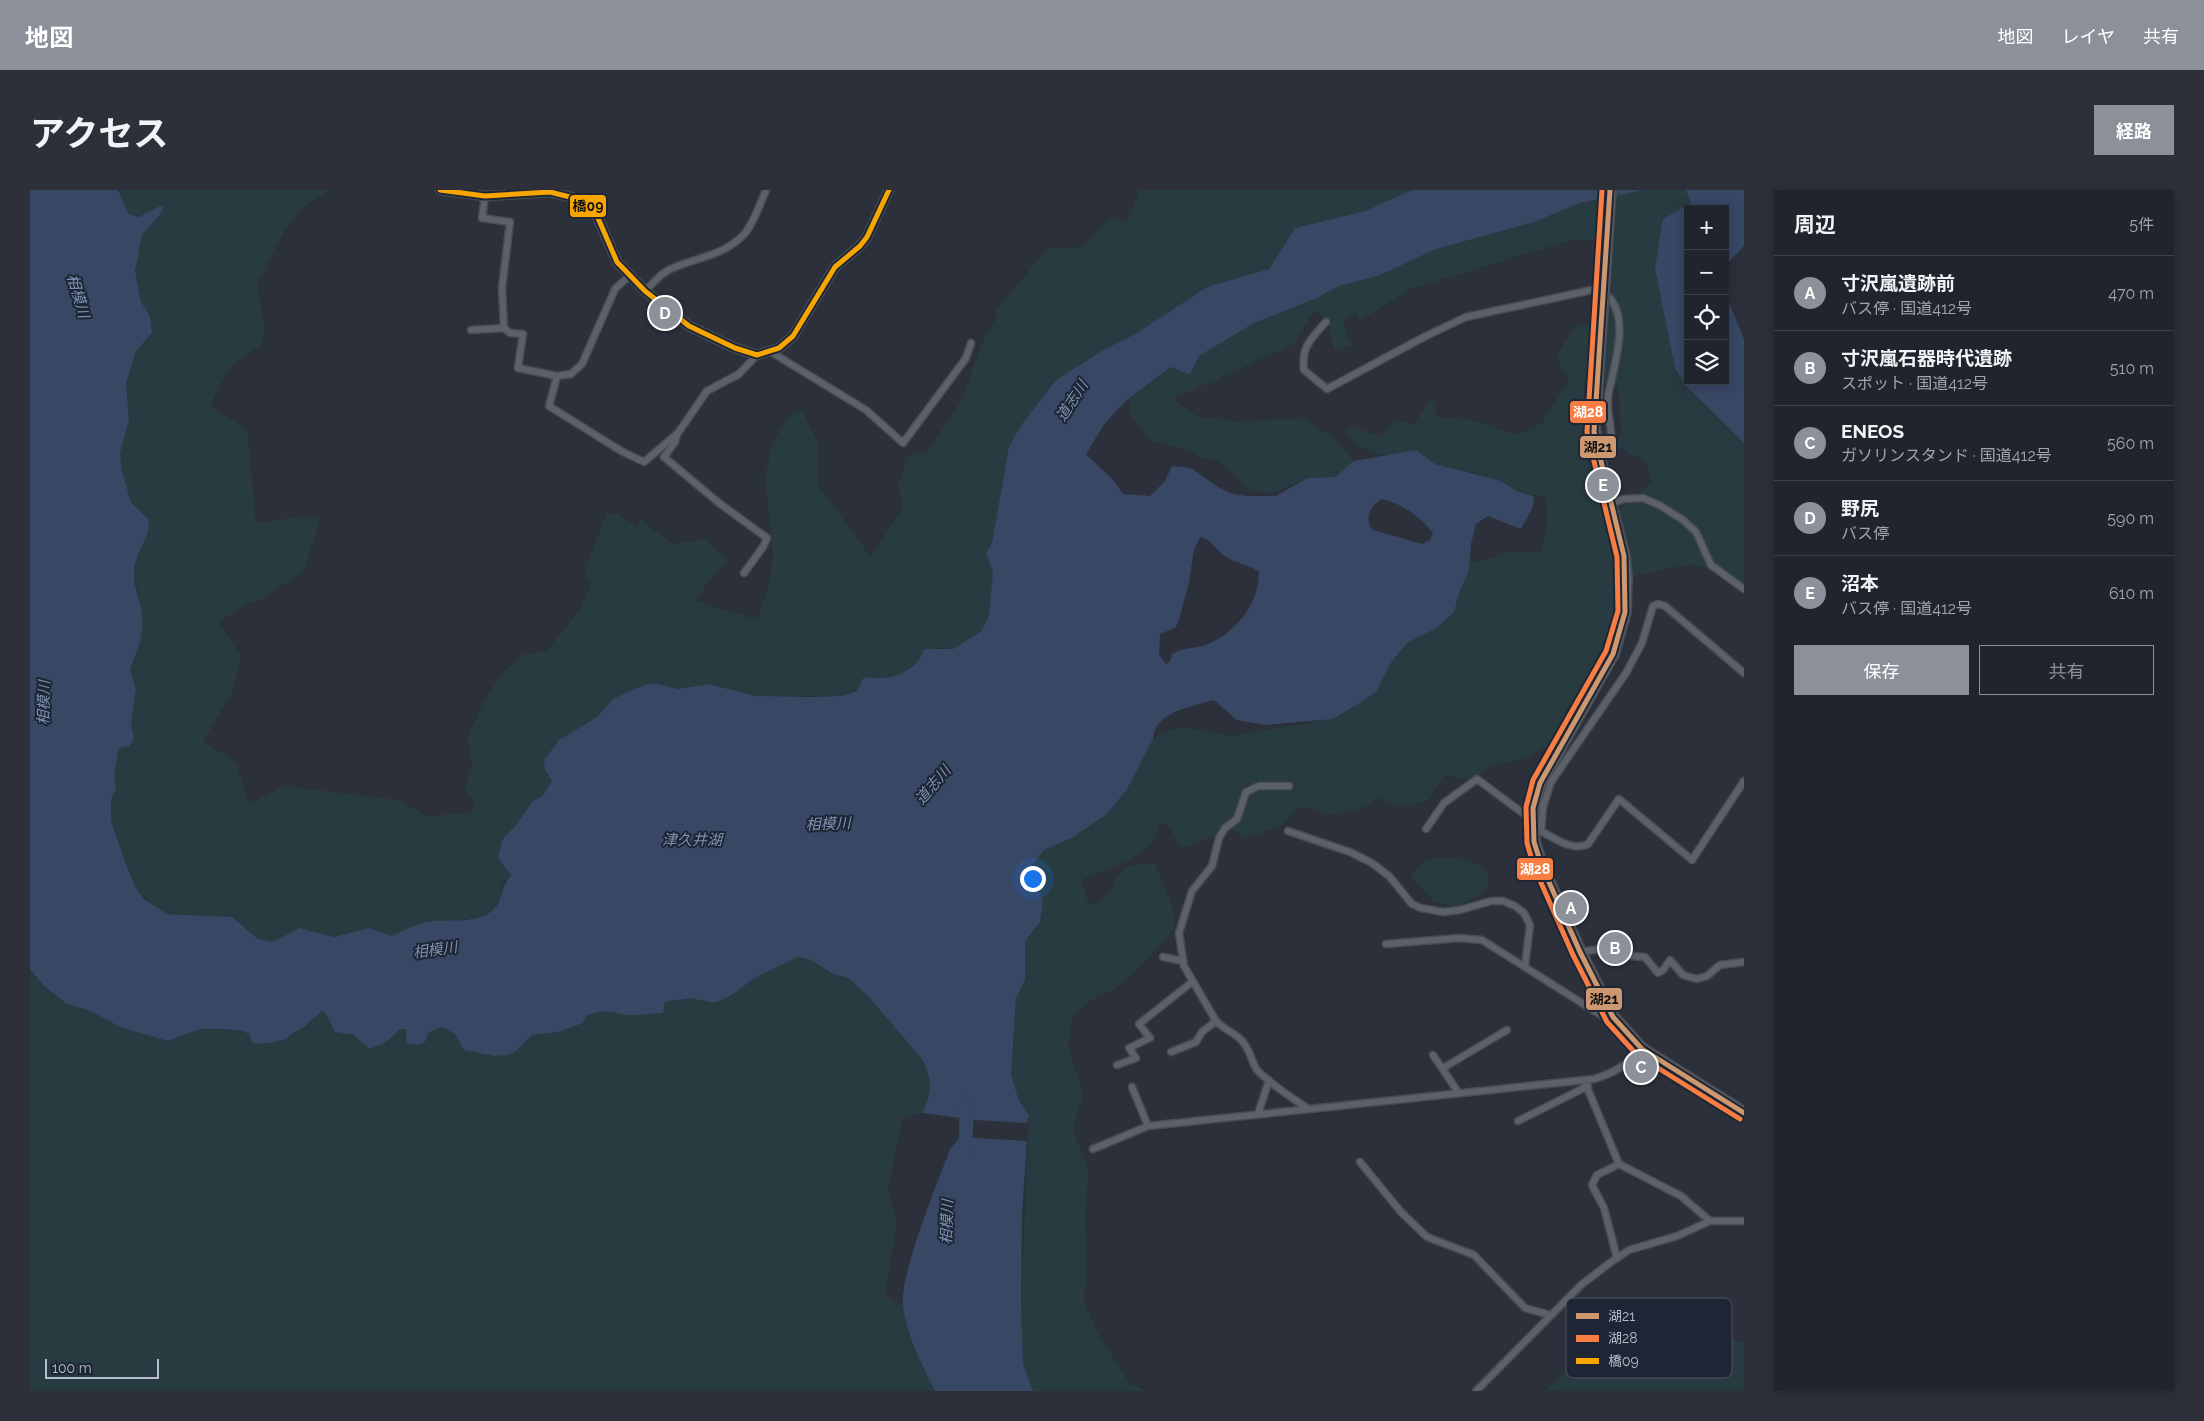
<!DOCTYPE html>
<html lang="ja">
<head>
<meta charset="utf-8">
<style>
	:root { --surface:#20242c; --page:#2d3038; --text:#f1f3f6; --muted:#a2a4a9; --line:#3d4148; --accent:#8c9099 }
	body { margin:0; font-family:Raleway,"Noto Sans JP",sans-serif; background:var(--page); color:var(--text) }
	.controls { position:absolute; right:15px; top:15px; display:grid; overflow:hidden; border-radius:0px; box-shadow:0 2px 12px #0003 }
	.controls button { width:45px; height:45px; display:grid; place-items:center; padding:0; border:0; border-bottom:1px solid var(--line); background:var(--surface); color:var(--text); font:25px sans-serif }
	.scale { position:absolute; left:15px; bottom:12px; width:114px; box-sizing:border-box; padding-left:5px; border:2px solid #b6bdcb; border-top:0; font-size:14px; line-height:18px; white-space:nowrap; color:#b6bdcb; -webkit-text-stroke:4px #1e2635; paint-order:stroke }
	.you { position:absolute; left:1002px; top:688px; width:18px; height:18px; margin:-12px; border:4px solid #fff; border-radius:50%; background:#1a73e8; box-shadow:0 0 0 8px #1a73e833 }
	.badge { display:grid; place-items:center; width:32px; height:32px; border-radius:50%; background:var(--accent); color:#fff; font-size:16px; font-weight:700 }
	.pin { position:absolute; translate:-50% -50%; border:2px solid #fff; box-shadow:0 1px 5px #0006 }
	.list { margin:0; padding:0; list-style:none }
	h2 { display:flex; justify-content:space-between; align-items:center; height:65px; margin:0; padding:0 20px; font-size:21px }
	h2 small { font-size:16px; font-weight:400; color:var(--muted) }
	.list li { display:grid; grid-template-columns:32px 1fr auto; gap:15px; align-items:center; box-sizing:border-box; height:75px; padding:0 20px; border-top:1px solid var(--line) }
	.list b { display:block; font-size:19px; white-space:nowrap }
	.list p { margin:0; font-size:16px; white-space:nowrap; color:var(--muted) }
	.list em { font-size:16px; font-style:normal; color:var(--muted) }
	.actions { display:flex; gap:10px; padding:15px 20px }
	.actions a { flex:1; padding:11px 0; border:1px solid var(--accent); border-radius:0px; text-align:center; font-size:18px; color:var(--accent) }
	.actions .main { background:var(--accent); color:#fff }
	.icon { flex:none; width:28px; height:28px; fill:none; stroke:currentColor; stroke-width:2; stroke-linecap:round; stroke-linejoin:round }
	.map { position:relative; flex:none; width:1714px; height:1201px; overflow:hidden; border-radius:0px }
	header { display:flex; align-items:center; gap:30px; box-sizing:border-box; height:70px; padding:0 25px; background:var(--accent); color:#fff }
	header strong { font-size:24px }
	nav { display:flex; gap:28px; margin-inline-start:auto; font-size:18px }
	.intro { display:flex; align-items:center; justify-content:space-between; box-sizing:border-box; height:120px; padding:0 30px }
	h1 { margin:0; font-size:35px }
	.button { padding:12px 22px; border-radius:0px; background:var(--accent); color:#fff; font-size:18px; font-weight:700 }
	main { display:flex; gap:30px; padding:0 30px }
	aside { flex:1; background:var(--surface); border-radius:0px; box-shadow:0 2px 12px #0003 }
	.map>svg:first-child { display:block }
	.green { fill:#283b40; fill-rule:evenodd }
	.water { fill:#384764; fill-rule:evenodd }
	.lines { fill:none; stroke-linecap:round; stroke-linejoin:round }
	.river { stroke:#384764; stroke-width:14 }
	.street-casing { stroke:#474b53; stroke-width:9 }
	.secondary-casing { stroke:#474b53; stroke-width:11 }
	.highway-casing { stroke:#484d55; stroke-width:14 }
	.street { stroke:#5c6068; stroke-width:6 }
	.secondary { stroke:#5b5e66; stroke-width:9 }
	.highway { stroke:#5c5e62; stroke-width:11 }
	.highway-bridge-casing { stroke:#484d55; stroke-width:14; stroke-linecap:butt }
	.highway-bridge { stroke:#5c5e62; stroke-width:11 }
	.bus-1-casing { stroke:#1e2635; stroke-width:9 }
	.bus-2-casing { stroke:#1e2635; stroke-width:9 }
	.bus-3-casing { stroke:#1e2635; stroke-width:9 }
	.bus-1 { stroke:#cd976f; stroke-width:5 }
	.bus-2 { stroke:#f77d43; stroke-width:5 }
	.bus-3 { stroke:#f7a600; stroke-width:5 }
	.labels { text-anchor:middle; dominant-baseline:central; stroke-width:4; stroke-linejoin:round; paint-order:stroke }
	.water-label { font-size:15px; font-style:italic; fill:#7d91b2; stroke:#1e2635 }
	.key { fill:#1e2635; stroke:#4c5362; stroke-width:1 }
	.key-label { font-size:14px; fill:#b6bdcb }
	.line-badge { stroke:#1e2635; stroke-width:2 }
	.badge-label { font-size:14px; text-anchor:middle; font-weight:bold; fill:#fff }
	.pale-badge-label { font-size:14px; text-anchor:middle; font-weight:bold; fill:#111 }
</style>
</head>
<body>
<header>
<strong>地図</strong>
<nav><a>地図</a><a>レイヤ</a><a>共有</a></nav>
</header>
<div class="intro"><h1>アクセス</h1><a class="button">経路</a></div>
<main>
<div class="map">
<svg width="1714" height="1201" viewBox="0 0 1714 1201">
	<rect width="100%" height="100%" fill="#2b303a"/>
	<g class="green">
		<path d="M88,0H300L277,14L257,36L227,93L234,137L233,153L200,177L180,216L217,240L226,333L275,326L290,330L274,381L232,409L213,416L189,432L211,466L203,501L173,552L206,572L219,614L254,596L367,610L398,626L440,623L445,613L434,599L443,577L437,548L453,513L471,484L493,465L517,460L550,420L561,393L554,381L577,322L589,325L607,336L611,327L621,338L644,354L675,349L698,371L681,388L666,411L728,430L740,388L743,365L735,288L742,254L759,225L772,220L788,253V295L841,367L873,317L868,294L879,265H895L931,211L953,151L967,127V119L1017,59L1052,57L1081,27L1094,31L1099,27L1109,0H1382L1335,21L1265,38L1239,79L1177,97L1107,143L1075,159L1026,190L992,234L979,256L962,353L956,363L963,382L959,426L951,441L923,459L905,458L874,483L862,485L811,506H726L678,494L648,499L623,493L583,509L567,527L530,550L514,578L522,591L512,606L503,611L485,636L472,650L481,685L473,693L471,708L464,719L448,728L397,732L383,735L362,746L339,738L304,747L269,738L243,752L228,749L202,727L134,723L123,717L107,700L81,631V610L86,599L84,586L89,558L99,556L104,549L101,534L106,499L100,479L107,464L112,422L104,381L119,330L101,312L92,281L90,263L99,230L96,193L106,161L122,143L120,126L111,112L105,81L112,45L129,26L133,17L129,16L112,27L99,24Z"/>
		<path d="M1615,0H1656L1661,13L1633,29L1656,196L1714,253V398L1691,381L1661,374L1604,386L1588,379V430L1582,457L1539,546C1517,555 1485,578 1462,573C1445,592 1438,591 1414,585L1399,610L1371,618L1346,607L1339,616L1302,625L1282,618H1267L1252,636L1215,648L1202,640L1152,658L1139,636L1130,633C1127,641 1125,649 1120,655C1110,668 1069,681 1052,690L1057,710L1065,716L1081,700L1086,687L1098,676L1125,673C1130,691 1149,720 1143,738C1140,748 1094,793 1085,799C1079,803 1071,805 1064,809C1057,813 1050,820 1043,825L1038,857L1054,904L1042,939L1059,980L1055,1024L1056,1098L1053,1104L1056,1118L1068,1144L1099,1192L1116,1201H1003L993,1174L991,1114L999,926L988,908L981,886L986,808L995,790V751L1010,732L1009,699L1001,683V677L1007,667L1013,660L1042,648L1077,624L1123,549L1131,543L1151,537L1201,546L1304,529L1346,502L1362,471L1377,453L1407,438L1424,422L1429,403L1439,381L1438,372L1456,370L1481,361L1511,363L1517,335V307L1489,302L1468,290L1441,282L1405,274L1386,260C1377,261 1364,266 1354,265C1340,263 1321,254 1315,241L1322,236L1351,247L1366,230L1383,235L1401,209L1408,227L1442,230L1486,245L1511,234L1539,191L1526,167L1545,135H1575L1573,50H1542L1383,98L1337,126L1329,130L1325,123L1314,130L1318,151L1324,154L1305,160L1301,149L1299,132L1284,120L1264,154L1143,209L1167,226L1203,231L1275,229L1306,250L1324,271L1305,287L1277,288L1242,303L1220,301L1189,271L1171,268L1158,260L1120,250L1099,222V208L1141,177L1160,185L1169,166L1224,133L1287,108L1309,96L1348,86L1406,59L1504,32L1550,13ZM1554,191L1588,196L1591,238L1586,256L1615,271L1622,292L1584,325L1551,258Z"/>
		<path d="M1409,667C1423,668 1457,669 1459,688C1460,691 1459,696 1457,699C1450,706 1436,712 1427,717L1404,712L1380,686L1394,671Z"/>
		<path d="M768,767L781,770L803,784L818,788L838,806L893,869C903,889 902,903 892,923L872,929L858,1000L867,1031L855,1106L873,1115L889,1171L905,1201H0V779L14,796L37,814L58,820L92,838L138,851L170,839L212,841L219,844L222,852C243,854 261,849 277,834C282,830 286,824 292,821L296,824L303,839L328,849L356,852L367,840L373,838L377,854L388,855L395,852L398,843L412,837L425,844L435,860L486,861L502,845L529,842L553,833L556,826C580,816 583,826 605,825C614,825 623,823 633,823L635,812L660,808L685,813L700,806L725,788Z"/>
		<path d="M1665,1148L1702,1149L1714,1153V1201H1515L1564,1155L1584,1151Z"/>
	</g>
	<g class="water">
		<path d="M0,0H88L99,24L109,27L130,16L134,17L129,26L112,45L105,81L111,112L120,126L122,143L106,161L96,193L99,230L90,263L92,281L101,312L119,330C120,349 106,361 104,381C103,395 110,409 112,423C114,442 108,462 100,479L106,499L101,534L104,549L99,556L89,558L84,586L86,599L81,610V631L98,679L107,700L115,710L137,724L202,727L228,749L243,752L269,738L304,747L339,738L362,746C373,740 383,735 395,732C417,728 445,736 464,719C473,710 470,697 481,685L468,668L472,650L485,636L503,611L512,606L522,591L514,578L515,569L529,550L567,527L583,509L606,498L623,493L648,499L678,494L726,506L781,507L811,506L827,501L834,487C856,492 888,483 894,459H923L951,441L959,426L963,382L956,363L962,353L979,256L992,234L1026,190L1075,159L1107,143L1177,97L1239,79L1265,38L1335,21L1382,0H1615L1550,13L1504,32L1406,59L1348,86L1309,96L1287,108L1224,133L1169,166L1160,185L1141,177L1099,208L1075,233L1056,264L1083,290L1093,304L1120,306L1135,291L1142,276L1161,278L1188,297L1203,304L1217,306H1246L1277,288L1305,287L1324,271L1386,260L1405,274L1468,290L1489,302L1504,306L1503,317L1491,339L1458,326L1446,334L1441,354L1439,381L1429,403L1424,422L1407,438L1377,453L1362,471L1346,502L1328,514L1303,529L1235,535L1207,530L1184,510C1162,517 1125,521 1123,549L1097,599L1077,624L1042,648L1014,660L1001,677V683L1013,712L1010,732L995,751V790L986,808L981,885L988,908L999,926L997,933L945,930L892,923C902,903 903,889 892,869L838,806L818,788L803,784L781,770L768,767L725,788L700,806L685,813L660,808L635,812L633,823C623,823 615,825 605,825C584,826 580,816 556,826L553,833L529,842L502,845L486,861L478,865L465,866L434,860L425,844L412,837L398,843L395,852L388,855L377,854L375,839H370L356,852L340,859L323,845L305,842L296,824L292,821L275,836L253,850L238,853L226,854L222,852L219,844L212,841L192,839H170L138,851L92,838L58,820L37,814L14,796L0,779ZM1352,309C1372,313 1391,328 1403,343L1400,350L1392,354L1343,340C1333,328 1341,315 1352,309ZM1170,347C1179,348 1184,357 1191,363C1202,374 1218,373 1229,382C1229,415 1205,443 1176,455C1164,459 1153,457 1142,464L1140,472L1136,474L1129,465L1130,444L1145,438L1148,433L1159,392L1164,360Z"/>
		<path d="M1656,0H1714V56L1695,76V19H1658V191H1695V103L1714,149V253L1656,196L1645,178L1625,78L1633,29L1661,13Z"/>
		<path d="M930,947L997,951L992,1025L991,1114L993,1174L1003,1201H905C891,1175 877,1145 873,1116C869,1085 908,992 920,959Z"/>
	</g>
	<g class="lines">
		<path class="river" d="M935,966L937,912"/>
		<g class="street-casing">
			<g id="street">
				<path d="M455,6L452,28L480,32L472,98L474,138L480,143L493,144L488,178L527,186L541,184L552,174L585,99L599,86"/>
				<path d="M615,101C624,92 633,81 645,77C670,67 698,64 716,42C725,30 730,14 736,0"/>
				<path d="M1296,132C1281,148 1271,158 1274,180L1297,199L1396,146L1436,127L1562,100C1570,102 1578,104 1582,111C1598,133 1584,177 1579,201C1575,217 1581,231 1581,246L1577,253L1567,257"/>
				<path d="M441,140L474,138"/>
				<path d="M741,162L836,220L873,253L936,168L941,153"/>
				<path d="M527,186L519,216L591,261L614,272L648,243L677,201L709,184L727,165"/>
				<path d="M647,245L645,252L634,267L689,313L737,348L733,357L714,383"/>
				<path d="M1581,314L1593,309L1613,308L1631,316L1653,330L1666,342L1681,375L1714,399"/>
				<path d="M1259,596H1229L1216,602L1207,629L1195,638L1189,648L1182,676L1162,701L1149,743L1154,776L1186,831C1194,840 1206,843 1213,852C1220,860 1222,873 1227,880C1241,895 1260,906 1277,918"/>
				<path d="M1396,639L1414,613L1447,589L1502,630"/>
				<path d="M1258,641L1320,662L1342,673L1359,686L1382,714L1391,718L1413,722L1430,720L1461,711H1473L1485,716L1494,723L1500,735L1495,776"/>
				<path d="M1511,641L1513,617L1521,592L1596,483L1612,453L1623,416L1628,414L1635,416L1714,483"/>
				<path d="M1507,642L1511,641C1524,648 1543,662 1558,654L1589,609L1662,670L1714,591"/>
				<path d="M1356,754L1429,748L1452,750L1574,827H1583"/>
				<path d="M1550,762L1576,758L1589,765L1615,767L1628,783L1633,780L1640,770L1653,785L1667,789L1677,786L1690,775L1714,772"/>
				<path d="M1133,767L1153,771"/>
				<path d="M1141,862L1166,852L1172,842L1186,831"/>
				<path d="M1403,865L1428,902"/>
				<path d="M1087,875L1106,868L1099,858L1120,848L1109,834L1162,792"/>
				<path d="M1413,878L1477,840"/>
				<path d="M1554,890L1589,974L1651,1006L1680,1031H1714"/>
				<path d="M1102,897L1118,936"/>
				<path d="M1228,924L1239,890"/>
				<path d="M1488,931L1558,896"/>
				<path d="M1063,959L1118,936L1564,889C1585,883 1597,874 1612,859"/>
				<path d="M1330,972L1371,1022L1397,1047L1444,1065L1495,1118L1520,1125"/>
				<path d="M1587,1068L1574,1018L1562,995L1567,985L1589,974"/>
				<path d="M1446,1201L1551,1095L1581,1072L1599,1060L1647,1046L1680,1031"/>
			</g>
		</g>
		<g class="secondary-casing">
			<path id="secondary" d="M410,0L455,6L520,2L548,9L565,21L587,72L615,101L659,136L705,158L727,165L749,158L763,146L805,77L830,56L837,47L859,0"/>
		</g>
		<g class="highway-casing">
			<path id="highway" d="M1564,238L1573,286L1594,366L1596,386L1595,422L1583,464L1510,593L1503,618L1504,652L1511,674L1550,762L1583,827L1612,859L1714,923"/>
		</g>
		<use href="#street" class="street"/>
		<use href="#secondary" class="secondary"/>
		<use href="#highway" class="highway"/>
		<g class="highway-bridge-casing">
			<path id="highway-bridge" d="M1564,238L1580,0"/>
		</g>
		<use href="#highway-bridge" class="highway-bridge"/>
		<g class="bus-1-casing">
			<path id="bus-1" d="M1580,0L1564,242L1594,366L1595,422L1583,464L1510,593L1503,618L1504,652L1511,674L1550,762L1583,827L1612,859L1714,923"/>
		</g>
		<g class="bus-2-casing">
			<path id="bus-2" d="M1572,0L1557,242L1587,367L1588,421L1576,461L1503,590L1496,617L1497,653L1504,677L1543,765L1577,832L1607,865L1710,929"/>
		</g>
		<g class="bus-3-casing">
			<path id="bus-3" d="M410,0L455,6L520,2L548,9L565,21L587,72L615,101L659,136L705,158L727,165L749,158L763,146L805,77L830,56L837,47L859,0"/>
		</g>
		<use href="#bus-1" class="bus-1"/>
		<use href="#bus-2" class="bus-2"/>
		<use href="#bus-3" class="bus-3"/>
	</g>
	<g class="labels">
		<g class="water-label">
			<text transform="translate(48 106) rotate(74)">相模川</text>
			<text transform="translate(1042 211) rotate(-57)">道志川</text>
			<text transform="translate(14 513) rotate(-89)">相模川</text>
			<text transform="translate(903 595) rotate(-50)">道志川</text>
			<text transform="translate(798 634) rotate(-2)">相模川</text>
			<text x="662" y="650">津久井湖</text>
			<text transform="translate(405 760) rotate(-8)">相模川</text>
			<text transform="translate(917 1032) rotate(-88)">相模川</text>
		</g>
	</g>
	<rect x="1536" y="1108" width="166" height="80" rx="8" class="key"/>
	<rect x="1546" y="1123" width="23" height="6" fill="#cd976f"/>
	<rect x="1546" y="1145" width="23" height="7" fill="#f77d43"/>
	<rect x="1546" y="1168" width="23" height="6" fill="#f7a600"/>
	<g class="key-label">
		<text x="1578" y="1131">湖21</text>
		<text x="1578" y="1153">湖28</text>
		<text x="1578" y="1176">橋09</text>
	</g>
	<g class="line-badge">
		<rect x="539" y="4" width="38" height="24" rx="5" fill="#f7a600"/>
		<rect x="1539" y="210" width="38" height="24" rx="5" fill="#f77d43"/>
		<rect x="1549" y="245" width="38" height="24" rx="5" fill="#cd976f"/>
		<rect x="1486" y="667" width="38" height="24" rx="5" fill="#f77d43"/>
		<rect x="1555" y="797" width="38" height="24" rx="5" fill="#cd976f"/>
	</g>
	<g class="badge-label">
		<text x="1558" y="227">湖28</text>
		<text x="1505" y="684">湖28</text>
	</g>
	<g class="pale-badge-label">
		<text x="558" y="21">橋09</text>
		<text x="1568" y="262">湖21</text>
		<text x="1574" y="814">湖21</text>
	</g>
</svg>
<div class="controls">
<button>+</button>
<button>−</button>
<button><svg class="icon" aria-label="locate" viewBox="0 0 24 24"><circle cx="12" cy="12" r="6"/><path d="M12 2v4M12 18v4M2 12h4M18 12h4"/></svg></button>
<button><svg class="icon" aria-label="layers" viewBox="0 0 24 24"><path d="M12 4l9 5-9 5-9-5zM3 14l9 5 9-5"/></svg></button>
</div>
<div class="scale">100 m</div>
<div class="you"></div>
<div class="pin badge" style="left:1541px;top:718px">A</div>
<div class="pin badge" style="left:1585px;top:758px">B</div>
<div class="pin badge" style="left:1611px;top:877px">C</div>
<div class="pin badge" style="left:635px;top:123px">D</div>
<div class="pin badge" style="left:1573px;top:295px">E</div>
</div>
<aside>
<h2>周辺<small>5件</small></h2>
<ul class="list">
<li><span class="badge">A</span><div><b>寸沢嵐遺跡前</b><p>バス停 · 国道412号</p></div><em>470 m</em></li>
<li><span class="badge">B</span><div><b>寸沢嵐石器時代遺跡</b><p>スポット · 国道412号</p></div><em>510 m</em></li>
<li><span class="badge">C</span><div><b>ENEOS</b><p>ガソリンスタンド · 国道412号</p></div><em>560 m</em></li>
<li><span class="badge">D</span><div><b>野尻</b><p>バス停</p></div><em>590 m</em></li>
<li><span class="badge">E</span><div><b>沼本</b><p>バス停 · 国道412号</p></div><em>610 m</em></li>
</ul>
<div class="actions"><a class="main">保存</a><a>共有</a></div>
</aside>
</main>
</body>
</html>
